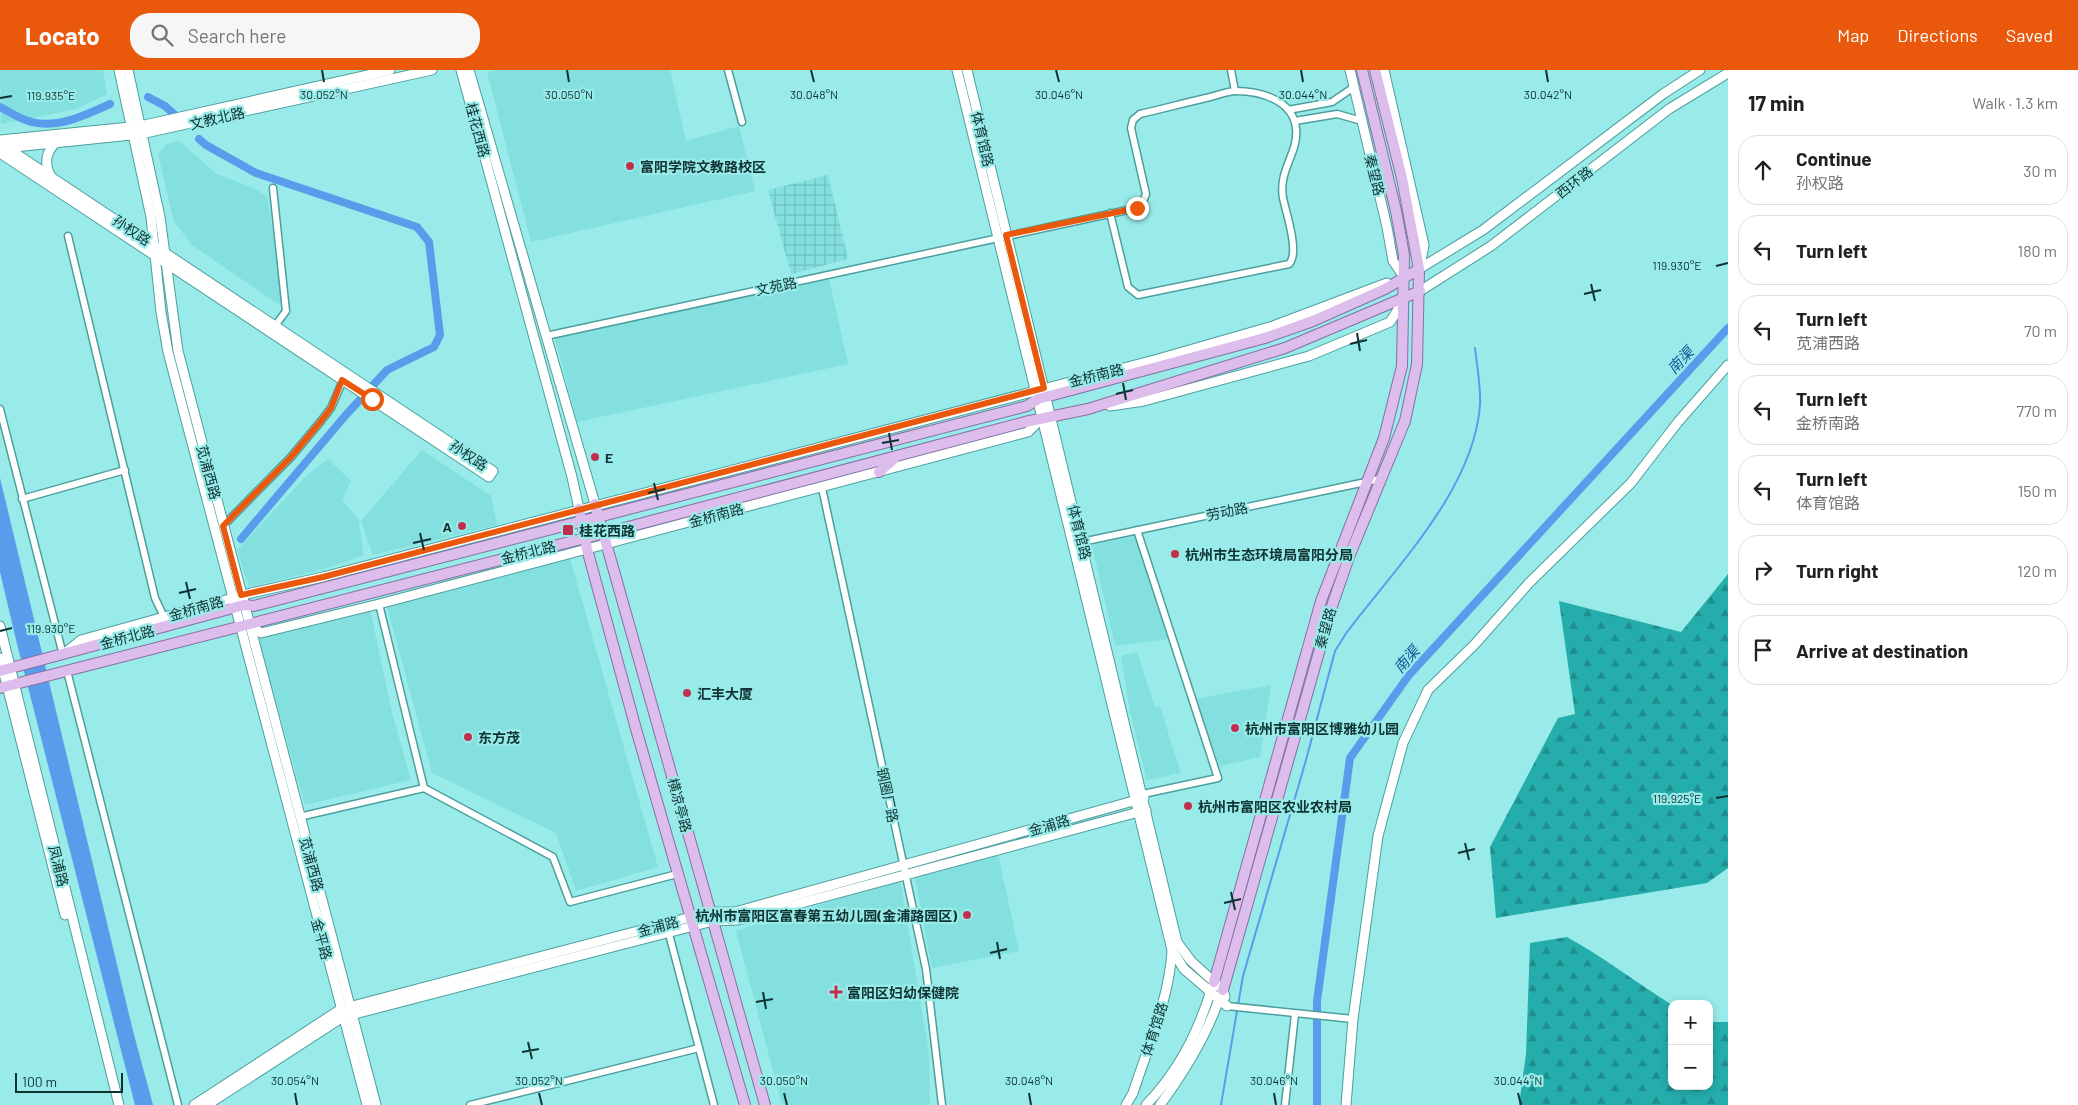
<!DOCTYPE html>
<html lang="en">
<head>
<meta charset="utf-8">
<style>
	:root { --surface:#fff; --page:#f6f6f6; --text:#202124; --muted:#757577; --line:#e0e0e0; --accent:#ea580c }
	body { margin:0; font-family:Barlow,"Noto Sans SC",sans-serif; background:var(--page); color:var(--text) }
	.controls { position:absolute; right:15px; bottom:15px; display:grid; overflow:hidden; border-radius:10px; box-shadow:0 2px 8px #0003 }
	.controls button { width:45px; height:45px; display:grid; place-items:center; padding:0; border:0; border-bottom:1px solid var(--line); background:var(--surface); color:var(--text); font:25px sans-serif }
	.scale { position:absolute; left:15px; bottom:12px; width:108px; box-sizing:border-box; padding-left:5px; border:2px solid #0f3332; border-top:0; font-size:14px; line-height:18px; white-space:nowrap; color:#0f3332; -webkit-text-stroke:4px #98ebe9; paint-order:stroke }
	.stop { position:absolute; width:15px; height:15px; margin:-11px; border:4px solid #ea580c; border-radius:50%; background:#fff }
	.stop.end { background:#ea580c; border-color:#fff; box-shadow:0 1px 5px #0008 }
	.list { margin:0; padding:0; list-style:none }
	h2 { display:flex; justify-content:space-between; align-items:center; height:65px; margin:0; padding:0 20px; font-size:21px }
	h2 small { font-size:16px; font-weight:400; color:var(--muted) }
	.list li { display:grid; grid-template-columns:32px 1fr auto; gap:15px; align-items:center; box-sizing:border-box; height:70px; margin:0 10px 10px; padding:0 10px; border:1px solid var(--line); border-radius:20px }
	.list b { display:block; font-size:19px; white-space:nowrap }
	.list p { margin:0; font-size:16px; white-space:nowrap; color:var(--muted) }
	.list em { font-size:16px; font-style:normal; color:var(--muted) }
	.icon { flex:none; width:28px; height:28px; fill:none; stroke:currentColor; stroke-width:2; stroke-linecap:round; stroke-linejoin:round }
	.map { position:relative; flex:none; width:1728px; height:1035px; overflow:hidden }
	header { display:flex; align-items:center; gap:30px; box-sizing:border-box; height:70px; padding:0 25px; background:var(--accent); color:#fff }
	header strong { font-size:24px }
	nav { display:flex; gap:28px; margin-inline-start:auto; font-size:18px }
	.search { width:350px; height:45px; background:var(--page); display:flex; align-items:center; gap:12px; box-sizing:border-box; padding:0 18px; border-radius:20px; color:var(--muted); font-size:19px }
	main { display:flex }
	aside { flex:1; background:var(--surface) }
	.map>svg:first-child { display:block }
	.built { fill:#83e0de }
	.industrial { fill:url(#industrial-grid) }
	.forest { fill:url(#forest-firs) }
	.water { fill:#599ceb }
	.lines { fill:none; stroke-linecap:round; stroke-linejoin:round }
	.stream { stroke:#599ceb; stroke-width:2 }
	.canal { stroke:#599ceb; stroke-width:8 }
	.street-casing { stroke:#4c9f9d; stroke-width:9 }
	.secondary-casing { stroke:#4c9f9d; stroke-width:11 }
	.primary-casing { stroke:#8570a2; stroke-width:12 }
	.street { stroke:#fff; stroke-width:6 }
	.secondary { stroke:#fff; stroke-width:9 }
	.primary { stroke:#dcbdeb; stroke-width:10 }
	.route { stroke:#ea580c; stroke-width:6 }
	.ticks { fill:none; stroke:#0f3332; stroke-width:2 }
	.poi-dot { fill:#c0304e; stroke:#98ebe9; stroke-width:2 }
	.labels { text-anchor:middle; dominant-baseline:central; stroke-width:4.5; stroke-linejoin:round; paint-order:stroke }
	.street-label { font-size:14px; fill:#0f3332; stroke:#98ebe9 }
	.poi-label { font-size:14px; font-weight:bold; fill:#0f3332; stroke:#98ebe9; text-anchor:start }
	.water-label { font-size:15px; font-style:italic; fill:#10569d; stroke:#98ebe9 }
	.ticks-label { font-size:12px; text-anchor:middle; fill:#0f3332; stroke:#98ebe9; stroke-width:4.5; stroke-linejoin:round; paint-order:stroke }
</style>
</head>
<body>
<header>
<strong>Locato</strong>
<div class="search"><svg class="icon" aria-label="search" viewBox="0 0 24 24"><circle cx="10" cy="10" r="6"/><path d="M15 15l6 6"/></svg>Search here</div>
<nav><a>Map</a><a>Directions</a><a>Saved</a></nav>
</header>
<main>
<div class="map">
<svg width="1728" height="1035" viewBox="0 0 1728 1035">
	<defs>
		<pattern id="industrial-grid" width="8" height="8" patternUnits="userSpaceOnUse" patternTransform="scale(1.25)"><rect width="8" height="8" fill="#83e0de"/><path d="M0 4h8M4 0v8" fill="none" stroke="#70c1bf"/></pattern>
		<pattern id="forest-firs" width="22" height="20" patternUnits="userSpaceOnUse" patternTransform="scale(1.25)"><rect width="22" height="20" fill="#25adac"/><path d="M5 1l3.5 6h-7zM16 11l3.5 6h-7z" fill="#1e8d8d"/></pattern>
	</defs>
	<rect width="100%" height="100%" fill="#98ebe9"/>
	<g class="built">
		<path d="M0,0H103L107,24L77,39L1,54Z"/>
		<path d="M498,0H670L686,71L739,56L755,121L531,172L487,2Z"/>
		<path d="M179,71L217,104L251,117L267,126L284,229L278,234L192,175L174,152L158,84L167,74Z"/>
		<path d="M828,205L848,294L577,352L554,265Z"/>
		<path d="M422,380L491,426L497,455L373,485L361,451Z"/>
		<path d="M328,389L351,411L342,430L358,448L364,485L322,500L249,517L237,480L306,406Z"/>
		<path d="M1135,466L1168,569L1115,576L1092,475Z"/>
		<path d="M569,485L658,797L576,821L556,763L432,703L386,533Z"/>
		<path d="M370,539L392,643L411,710L305,735L258,569Z"/>
		<path d="M1137,582L1155,637H1160L1181,703L1147,710L1130,642L1121,586Z"/>
		<path d="M1271,615L1260,687L1220,696L1194,629Z"/>
		<path d="M998,784L1019,881L932,898L915,808Z"/>
		<path d="M900,809L929,983L930,1035H782L736,861Z"/>
	</g>
	<path class="industrial" d="M828,105L848,189L791,204L768,120Z"/>
	<g class="forest">
		<path d="M1728,504V798L1707,813L1496,848L1490,777L1558,648L1575,644L1559,531L1681,562Z"/>
		<path d="M1567,867C1603,887 1636,912 1672,935V1016H1709V952H1728V1035H1519L1526,984L1530,873Z"/>
	</g>
	<path class="water" d="M0,408L133,961L153,1035H135L17,574L0,502Z"/>
	<g class="lines">
		<path class="stream" d="M1221,1035L1243,906L1306,690L1335,581L1347,562C1396,497 1474,419 1480,335C1481,317 1477,296 1475,278"/>
		<g class="canal">
			<path d="M148,27L165,36L175,45"/>
			<path d="M0,37C10,42 21,50 32,52C58,59 88,44 110,34"/>
			<path d="M199,69L206,75L256,103L417,157L429,172L440,265L434,277L387,300L345,346L241,469"/>
			<path d="M1317,1035V931L1350,688L1409,605L1728,258"/>
		</g>
		<g class="street-casing">
			<g id="street">
				<path d="M728,0L742,52"/>
				<path d="M1231,0L1235,21"/>
				<path d="M1288,40L1332,32L1354,17"/>
				<path d="M1295,51L1337,44L1362,51"/>
				<path d="M273,118L286,241L275,256"/>
				<path d="M68,166L155,528L164,547"/>
				<path d="M546,266L1137,138L1143,132L1146,124L1131,58L1133,50L1140,44C1162,39 1184,33 1206,28C1216,26 1227,21 1236,21C1260,21 1293,30 1296,58C1299,83 1278,99 1283,128C1286,143 1300,183 1289,194L1138,225L1128,217L1110,143"/>
				<path d="M0,339L63,585"/>
				<path d="M822,418L926,899L942,1035"/>
				<path d="M22,429L125,400"/>
				<path d="M223,456L291,387L321,351L331,338L343,310"/>
				<path d="M1137,460L1218,708L1143,724"/>
				<path d="M1077,473L1380,409"/>
				<path d="M379,534L424,718"/>
				<path d="M67,601L178,1035"/>
				<path d="M299,747L424,718L553,787L570,832L677,804"/>
				<path d="M669,864L714,1035"/>
				<path d="M1227,936L1353,949"/>
				<path d="M470,1035L699,978"/>
				<path d="M1285,1035L1295,944"/>
			</g>
		</g>
		<g class="secondary-casing">
			<g id="secondary">
				<path d="M119,0L151,147L161,242L168,282L367,1035"/>
				<path d="M128,0L160,147L178,281L376,1035"/>
				<path d="M461,0L572,407L579,439"/>
				<path d="M469,0L595,434"/>
				<path d="M957,0L1172,880L1184,899L1227,936"/>
				<path d="M967,0L1177,872L1191,891L1223,920L1225,927"/>
				<path d="M1350,0L1387,157L1393,191L1404,207L1402,208"/>
				<path d="M1384,0L1424,175L1420,196"/>
				<path d="M0,70L140,56L390,0"/>
				<path d="M0,73L493,401L489,407L0,83"/>
				<path d="M5,78L141,64L432,0"/>
				<path d="M51,107C44,94 45,81 58,71"/>
				<path d="M1419,199L1483,160L1663,24L1700,0"/>
				<path d="M1420,221L1491,176L1669,39L1728,3"/>
				<path d="M1110,336L1144,331L1309,286L1390,252L1404,230"/>
				<path d="M249,554L261,563L379,534L1028,362L1042,348"/>
				<path d="M0,556L119,1035"/>
				<path d="M66,582L81,570L251,523L323,507L1158,289L1273,256L1387,213"/>
				<path d="M0,588L65,845"/>
				<path d="M194,1035L341,939L710,842H735L1144,728"/>
				<path d="M207,1035L343,947L713,851L738,850L1146,740"/>
				<path d="M1126,1035L1133,1023C1148,977 1169,929 1172,881"/>
				<path d="M1146,1035C1178,1002 1199,961 1212,917"/>
				<path d="M1160,1035C1185,1001 1207,966 1220,926"/>
				<path d="M1346,1035L1353,949L1378,766L1403,673L1428,620L1475,574L1529,513L1631,413L1678,352L1728,295"/>
			</g>
		</g>
		<g class="primary-casing">
			<g id="primary">
				<path d="M879,402L894,389"/>
				<path d="M595,434L765,1035"/>
				<path d="M579,439L587,479L636,659L745,1035"/>
				<path d="M0,601L244,535L254,536L1027,336L1038,329L1265,268L1313,251L1385,219L1419,199"/>
				<path d="M0,618L628,457L1025,352L1088,339L1285,278L1420,221"/>
				<path d="M1214,912L1321,531L1384,368L1402,296L1404,185L1396,141L1362,0"/>
				<path d="M1223,920L1333,533L1349,487L1405,351L1417,294L1419,199L1402,108L1375,0"/>
			</g>
		</g>
		<use href="#street" class="street"/>
		<use href="#secondary" class="secondary"/>
		<use href="#primary" class="primary"/>
	</g>
	<g class="lines">
		<path class="route" d="M372,329L342,310L331,338L321,351L291,387L223,456L241,525L323,507L1044,318L1006,165L1137,138"/>
	</g>
	<path class="ticks" d="M322,0L324,12M567,0L569,12M811,0L814,12M1056,0L1059,12M1301,0L1303,12M1546,0L1548,12M0,28L12,26M1716,196L1728,193M1591,214L1595,231M1584,224L1601,220M1357,263L1360,281M1350,274L1367,270M1123,313L1126,330M1116,324L1133,320M889,363L892,380M882,373L899,370M654,413L658,430M648,423L665,419M420,463L424,480M413,473L431,469M186,512L190,529M179,523L196,519M0,561L12,558M1716,728L1728,726M1465,773L1469,790M1458,783L1475,779M1231,822L1235,840M1224,833L1241,829M997,872L1000,889M990,883L1007,879M763,922L766,939M756,932L773,929M528,972L532,989M522,982L539,979M295,1023L297,1035M539,1023L542,1035M784,1023L787,1035M1029,1023L1031,1035M1274,1023L1276,1035M1518,1023L1521,1035"/>
	<g class="poi-dot">
		<circle cx="630" cy="96" r="5"/>
		<circle cx="595" cy="387" r="5"/>
		<circle cx="462" cy="456" r="5"/>
		<rect x="562" y="454" width="12" height="12" rx="2.5"/>
		<circle cx="1175" cy="484" r="5"/>
		<circle cx="687" cy="623" r="5"/>
		<circle cx="1235" cy="658" r="5"/>
		<circle cx="468" cy="667" r="5"/>
		<circle cx="1188" cy="736" r="5"/>
		<circle cx="967" cy="845" r="5"/>
		<path d="M833.5 914.5h5v5h5v5h-5v5h-5v-5h-5v-5h5z"/>
	</g>
	<g class="labels">
		<g class="street-label">
			<text transform="translate(217 48) rotate(-13)">文教北路</text>
			<text transform="translate(478 60) rotate(75)">桂花西路</text>
			<text transform="translate(983 69) rotate(77)">体育馆路</text>
			<text transform="translate(1375 105) rotate(76)">秦望路</text>
			<text transform="translate(1574 112) rotate(-38)">西环路</text>
			<text transform="translate(132 160) rotate(34)">孙权路</text>
			<text transform="translate(776 216) rotate(-12)">文苑路</text>
			<text transform="translate(1096 305) rotate(-14)">金桥南路</text>
			<text transform="translate(469 385) rotate(34)">孙权路</text>
			<text transform="translate(209 402) rotate(75)">苋浦西路</text>
			<text transform="translate(1227 441) rotate(-12)">劳动路</text>
			<text transform="translate(716 445) rotate(-15)">金桥南路</text>
			<text transform="translate(1080 462) rotate(76)">体育馆路</text>
			<text transform="translate(528 482) rotate(-14)">金桥北路</text>
			<text transform="translate(196 538) rotate(-16)">金桥南路</text>
			<text transform="translate(1325 558) rotate(-74)">秦望路</text>
			<text transform="translate(127 567) rotate(-15)">金桥北路</text>
			<text transform="translate(888 725) rotate(78)">钢圈厂路</text>
			<text transform="translate(680 735) rotate(75)">横凉亭路</text>
			<text transform="translate(1049 755) rotate(-16)">金浦路</text>
			<text transform="translate(312 794) rotate(75)">苋浦西路</text>
			<text transform="translate(59 796) rotate(76)">凤浦路</text>
			<text transform="translate(658 856) rotate(-15)">金浦路</text>
			<text transform="translate(322 869) rotate(75)">金平路</text>
			<text transform="translate(1154 959) rotate(-72)">体育馆路</text>
		</g>
		<g class="poi-label">
			<text x="640" y="96">富阳学院文教路校区</text>
			<text x="605" y="387">E</text>
			<text x="452" y="456" text-anchor="end">A</text>
			<text x="579" y="460">桂花西路</text>
			<text x="1185" y="484">杭州市生态环境局富阳分局</text>
			<text x="697" y="623">汇丰大厦</text>
			<text x="1245" y="658">杭州市富阳区博雅幼儿园</text>
			<text x="478" y="667">东方茂</text>
			<text x="1198" y="736">杭州市富阳区农业农村局</text>
			<text x="957" y="845" text-anchor="end">杭州市富阳区富春第五幼儿园(金浦路园区)</text>
			<text x="847" y="922">富阳区妇幼保健院</text>
		</g>
		<g class="water-label">
			<text transform="translate(1680 290) rotate(-47)">南渠</text>
			<text transform="translate(1406 589) rotate(-49)">南渠</text>
		</g>
	</g>
	<g class="ticks-label">
		<text x="324" y="29">30.052°N</text>
		<text x="569" y="29">30.050°N</text>
		<text x="814" y="29">30.048°N</text>
		<text x="1059" y="29">30.046°N</text>
		<text x="1303" y="29">30.044°N</text>
		<text x="1548" y="29">30.042°N</text>
		<text x="51" y="30">119.935°E</text>
		<text x="1677" y="200">119.930°E</text>
		<text x="51" y="563">119.930°E</text>
		<text x="1677" y="733">119.925°E</text>
		<text x="295" y="1015">30.054°N</text>
		<text x="539" y="1015">30.052°N</text>
		<text x="784" y="1015">30.050°N</text>
		<text x="1029" y="1015">30.048°N</text>
		<text x="1274" y="1015">30.046°N</text>
		<text x="1518" y="1015">30.044°N</text>
	</g>
</svg>
<div class="controls">
<button>+</button>
<button>−</button>
</div>
<div class="scale">100 m</div>
<div class="stop" style="left:372px;top:329px"></div>
<div class="stop end" style="left:1137px;top:138px"></div>
</div>
<aside>
<h2>17 min<small>Walk · 1.3 km</small></h2>
<ul class="list">
<li><svg class="icon" aria-label="ahead" viewBox="0 0 24 24"><path d="M12 20V5M6 11l6-6 6 6"/></svg><div><b>Continue</b><p>孙权路</p></div><em>30 m</em></li>
<li><svg class="icon" aria-label="left" viewBox="0 0 24 24"><path d="M17 20v-9H6M10 6l-5 5 5 5"/></svg><div><b>Turn left</b></div><em>180 m</em></li>
<li><svg class="icon" aria-label="left" viewBox="0 0 24 24"><path d="M17 20v-9H6M10 6l-5 5 5 5"/></svg><div><b>Turn left</b><p>苋浦西路</p></div><em>70 m</em></li>
<li><svg class="icon" aria-label="left" viewBox="0 0 24 24"><path d="M17 20v-9H6M10 6l-5 5 5 5"/></svg><div><b>Turn left</b><p>金桥南路</p></div><em>770 m</em></li>
<li><svg class="icon" aria-label="left" viewBox="0 0 24 24"><path d="M17 20v-9H6M10 6l-5 5 5 5"/></svg><div><b>Turn left</b><p>体育馆路</p></div><em>150 m</em></li>
<li><svg class="icon" aria-label="right" viewBox="0 0 24 24"><path d="M7 20v-9h11M14 6l5 5-5 5"/></svg><div><b>Turn right</b></div><em>120 m</em></li>
<li><svg class="icon" aria-label="arrive" viewBox="0 0 24 24"><path d="M6 21V4h12l-3 4 3 4H6"/></svg><div><b>Arrive at destination</b></div></li>
</ul>
</aside>
</main>
</body>
</html>
